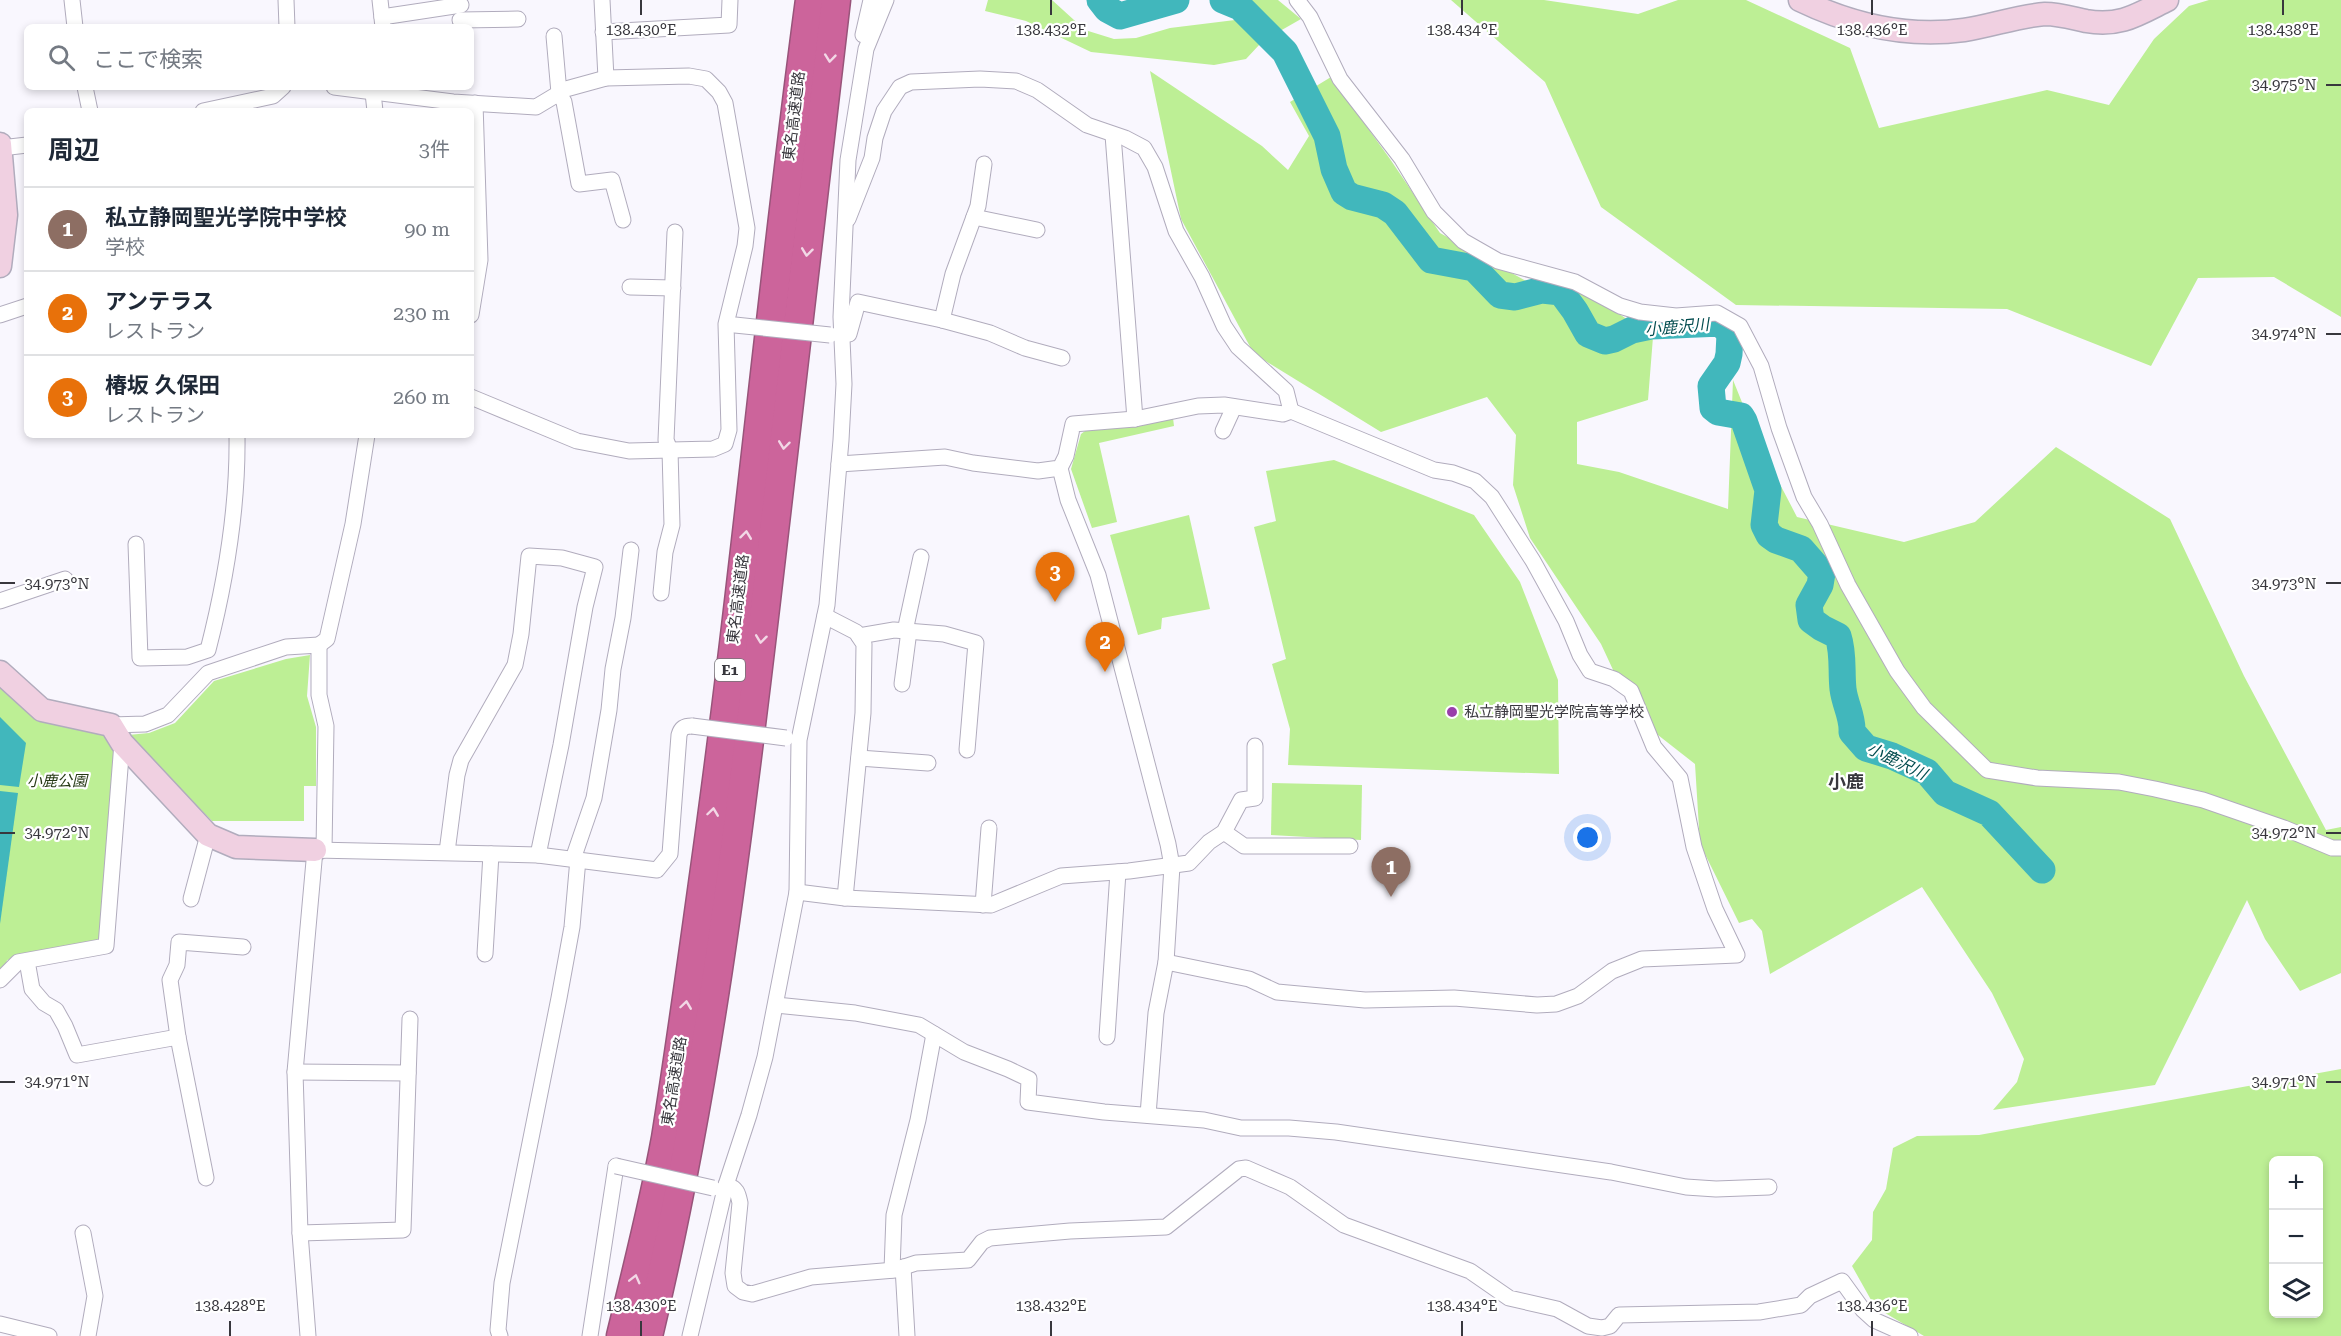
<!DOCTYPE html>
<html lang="ja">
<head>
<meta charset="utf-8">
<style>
	:root { --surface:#fff; --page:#f2f2f3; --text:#1f2937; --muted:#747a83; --line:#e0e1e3; --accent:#2563eb }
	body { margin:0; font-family:"Roboto Serif","Noto Sans JP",serif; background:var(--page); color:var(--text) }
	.controls { position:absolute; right:18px; bottom:18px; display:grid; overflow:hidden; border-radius:9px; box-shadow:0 3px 9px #0003 }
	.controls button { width:54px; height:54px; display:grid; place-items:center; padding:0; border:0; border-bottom:2px solid var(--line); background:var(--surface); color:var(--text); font:30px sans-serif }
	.you { position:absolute; left:1588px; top:838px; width:21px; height:21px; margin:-15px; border:4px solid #fff; border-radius:50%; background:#1a73e8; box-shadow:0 0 0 9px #1a73e833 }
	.badge { display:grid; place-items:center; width:39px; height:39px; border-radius:50%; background:var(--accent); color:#fff; font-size:20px; font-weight:700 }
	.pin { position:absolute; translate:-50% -50px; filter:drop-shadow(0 2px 3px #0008) }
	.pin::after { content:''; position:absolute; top:32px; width:21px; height:18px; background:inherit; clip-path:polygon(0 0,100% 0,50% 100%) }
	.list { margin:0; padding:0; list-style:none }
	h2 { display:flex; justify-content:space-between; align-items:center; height:78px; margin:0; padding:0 24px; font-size:26px }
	h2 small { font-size:20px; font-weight:400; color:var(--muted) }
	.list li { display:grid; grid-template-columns:39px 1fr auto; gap:18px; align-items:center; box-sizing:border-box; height:84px; padding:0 24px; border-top:2px solid var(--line) }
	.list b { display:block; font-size:22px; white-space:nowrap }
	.list p { margin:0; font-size:20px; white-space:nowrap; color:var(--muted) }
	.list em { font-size:20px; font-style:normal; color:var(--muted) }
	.icon { flex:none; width:33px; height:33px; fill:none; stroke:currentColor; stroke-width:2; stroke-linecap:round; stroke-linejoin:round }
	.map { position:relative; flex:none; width:2341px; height:1336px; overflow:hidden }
	.search { position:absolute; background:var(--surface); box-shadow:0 3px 9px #0003; left:24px; top:24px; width:450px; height:66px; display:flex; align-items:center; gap:15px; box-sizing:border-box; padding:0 21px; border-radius:9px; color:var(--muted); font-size:22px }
	.panel { position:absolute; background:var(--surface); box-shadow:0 3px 9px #0003; left:24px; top:108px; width:450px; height:330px; border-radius:9px }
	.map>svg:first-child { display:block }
	.green { fill:#bdef95; fill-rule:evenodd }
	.water { fill:#41b7bc }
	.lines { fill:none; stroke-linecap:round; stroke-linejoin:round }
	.river { stroke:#41b7bc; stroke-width:27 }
	.street-casing { stroke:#b1acbd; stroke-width:17 }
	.secondary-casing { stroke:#b1acbd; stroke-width:25 }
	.highway-casing { stroke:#98547a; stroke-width:31 }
	.street { stroke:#fff; stroke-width:15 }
	.secondary { stroke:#f0d0e1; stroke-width:22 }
	.highway { stroke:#cc649b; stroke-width:28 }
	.street-bridge-casing { stroke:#b1acbd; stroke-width:17; stroke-linecap:butt }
	.street-bridge { stroke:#fff; stroke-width:15 }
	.oneway { stroke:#f2d8e6 }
	.ticks { fill:none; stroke:#38373d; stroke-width:2 }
	.poi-dot { fill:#993faa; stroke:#fff; stroke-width:2 }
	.labels { text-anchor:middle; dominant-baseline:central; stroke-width:4.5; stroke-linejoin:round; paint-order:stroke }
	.shield { fill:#fff; stroke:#747377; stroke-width:1.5 }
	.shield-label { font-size:14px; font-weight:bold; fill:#38373d }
	.street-label { font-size:15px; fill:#38373d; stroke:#fff }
	.poi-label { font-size:15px; fill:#38373d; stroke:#fff; text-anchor:start }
	.park-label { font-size:15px; font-style:italic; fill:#273a16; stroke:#fff }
	.water-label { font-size:16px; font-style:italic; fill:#034c4f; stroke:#fff }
	.quarter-label { font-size:18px; font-weight:bold; fill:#38373d; stroke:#fff }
	.ticks-label { font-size:15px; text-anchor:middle; fill:#38373d; stroke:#fff; stroke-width:4.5; stroke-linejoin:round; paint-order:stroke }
</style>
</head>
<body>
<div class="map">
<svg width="2341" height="1336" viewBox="0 0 2341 1336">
	<rect width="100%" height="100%" fill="#f9f7fe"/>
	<g class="green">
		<path d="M988,0H1052L1085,30L1114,39L1136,38L1170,28L1235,20L1260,44L1246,59L1214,65L1091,52L1026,21L985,11Z"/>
		<path d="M1238,0H1278L1301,19L1273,35Z"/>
		<path d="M1451,0H1544L1638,14L1678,0H1746L1850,48L1879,128L2047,90L2109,105L2154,39L2189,6L2209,0H2341V317L2274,277L2198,278L2151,366L2007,309L1736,305L1601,207L1545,82Z"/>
		<path d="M1150,71L1262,146L1288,170L1309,136L1290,102L1331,77L1390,159L1440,233L1528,282L1577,291L1609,307L1653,337L1648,400L1577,422V464L1619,472L1728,509L1733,380L1758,442L1797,517L1904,542L1975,522L2056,447L2170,519L2244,676L2326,830L2341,827V973L2300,991L2265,939L2247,900L2155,1085L1993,1110L2017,1082L2024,1059L1992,993L1922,887L1770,974L1762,931L1752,919L1739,923L1700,844L1695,764L1635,717L1601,644L1530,538L1513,485L1516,435L1487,397L1381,432L1254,354L1181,219Z"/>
		<path d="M1173,418L1174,426L1099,443L1117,522L1092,528L1071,469L1081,434L1089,428L1140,426Z"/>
		<path d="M1334,460L1474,515L1520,582L1558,680L1559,774L1288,765L1290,729L1272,664L1286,659L1254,527L1276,521L1266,471Z"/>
		<path d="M1189,515L1210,609L1162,618L1161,629L1138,635L1110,535Z"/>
		<path d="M310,655L307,696L316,727V786H304V821H212L128,735L149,733L175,723L214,681L286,659Z"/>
		<path d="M0,681L114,737L117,750L106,939L77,950L7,960L5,969L0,974Z"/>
		<path d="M1272,783L1362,785L1361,840L1271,835Z"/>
		<path d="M2341,1069V1336H1924L1875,1307L1852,1266L1872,1240L1873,1212L1886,1189L1893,1148L1917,1136L1979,1135ZM2274,1160H2318V1314H2274Z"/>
	</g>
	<g class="water">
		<path d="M0,717L26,743L19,787L0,785Z"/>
		<path d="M0,791L18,793L0,924Z"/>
	</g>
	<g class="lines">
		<g class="river">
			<path d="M1100,0L1107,9L1120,16L1176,0"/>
			<path d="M1223,0L1240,7L1285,52L1327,136L1334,169L1344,192L1352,197L1383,205L1395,213L1431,260L1474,268L1500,295L1515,297L1542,290L1561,292L1575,311L1588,334L1605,341L1614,339L1632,330L1651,326L1721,323L1730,334L1729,354L1727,363L1711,386L1713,408L1718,412L1741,416L1744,421L1768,490L1764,525L1769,535L1776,540L1801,549L1822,573L1820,585L1809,605L1811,620L1822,628L1838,636C1844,654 1841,671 1843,689C1845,705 1853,717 1852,732L1866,748L1892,756L1927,772L1945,793L1989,813L2042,870"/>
		</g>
		<g class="street-casing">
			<g id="street">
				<path d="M72,0L75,27"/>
				<path d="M286,0L287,27"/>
				<path d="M380,0L383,27"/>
				<path d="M602,0L606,78"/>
				<path d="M1297,0L1310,17L1340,79L1402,159L1434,212L1463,241L1498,261L1575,282L1620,306L1640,312L1676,316L1717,313L1740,326L1761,366L1779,428L1804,497L1820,524L1848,585L1897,671L1924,708L1987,770L2037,778L2119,782L2155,789L2203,800L2284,828L2332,848H2341"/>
				<path d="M382,17L461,5"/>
				<path d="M460,20L518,19"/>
				<path d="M603,32L729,25L730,0"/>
				<path d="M863,35L871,0"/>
				<path d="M554,36L559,93L564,102L579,184L612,180L623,220"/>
				<path d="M85,87L90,111"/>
				<path d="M334,87L453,102L536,107L566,89L606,78L689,76L706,79L719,92L725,103L747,228L745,246L726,324L729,430L725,444L713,449L629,451L577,441L471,397"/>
				<path d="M373,93L375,111"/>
				<path d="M203,111L273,96L283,87"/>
				<path d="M1113,135L1135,419"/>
				<path d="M1,148L27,145"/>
				<path d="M974,217L1037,230"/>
				<path d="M848,219L872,158L875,138L884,111L900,87L911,82L980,79L1016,81L1037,90L1087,125L1125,138L1144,148L1155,167L1176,231L1202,277L1224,326L1238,347L1286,391L1291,411"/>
				<path d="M630,287L673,288"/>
				<path d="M0,315L27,306"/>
				<path d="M471,315L480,260L475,103"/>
				<path d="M942,320L953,274L978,206L984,164"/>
				<path d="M840,335L849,334L858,302L942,320L990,333L1025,348L1062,358"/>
				<path d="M1223,431L1234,407"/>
				<path d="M839,464L945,457L973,463L1038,471L1060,468L1066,456L1073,424L1135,419L1198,406L1224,405L1283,414L1291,411L1434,470L1453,473L1475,481L1492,497L1533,561L1566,621L1580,655L1590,671L1614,679L1631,691L1654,747L1680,778L1694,847L1715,909L1737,955L1642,959L1612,971L1578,996L1556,1004L1537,1005L1454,998L1365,1000L1277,992L1249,979L1166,962"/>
				<path d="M1060,468L1068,500L1098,575L1168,844L1172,866L1166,962L1156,1013L1148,1115"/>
				<path d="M136,544L140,658L187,657L208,650C226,580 238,507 237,435"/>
				<path d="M661,593L665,552L672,525L670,450L666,440L675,232"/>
				<path d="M0,601L65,579"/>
				<path d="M825,616L856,632L864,644L863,713L845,898"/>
				<path d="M905,631L921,557"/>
				<path d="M859,636L894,630L944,634L976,643L967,750"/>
				<path d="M319,645L327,639L353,524L367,435"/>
				<path d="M902,684L909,631"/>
				<path d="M111,725L145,724L168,715L208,673L286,647L319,645V695L326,726L324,850"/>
				<path d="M859,758L928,763"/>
				<path d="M1224,832L1244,846H1350"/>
				<path d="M447,852L457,775L461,760L515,665L521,634L529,556L562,558L595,567L585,607L561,745L538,855"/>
				<path d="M573,859L594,798L609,710L613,669L623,618L631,550"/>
				<path d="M797,892L845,898L991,905L1061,876L1129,871L1189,863L1209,842L1224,832L1241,800L1255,798V746"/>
				<path d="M191,899L208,835"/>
				<path d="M983,905L989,828"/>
				<path d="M485,954L491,854"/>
				<path d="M27,961L32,989L44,1003L56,1010L65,1026L77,1055L178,1037"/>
				<path d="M0,980L18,962L106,946L122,743"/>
				<path d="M776,1005L855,1013L919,1025L964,1052L1008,1069L1029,1079L1028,1102L1104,1112L1204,1120L1241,1128H1289L1336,1132L1611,1172L1686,1187L1716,1189L1769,1187"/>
				<path d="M1107,1037L1118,872"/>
				<path d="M295,1072L408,1073"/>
				<path d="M206,1178L178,1037L170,980L177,965L179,942L243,947"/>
				<path d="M726,1185C737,1188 738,1193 740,1203L733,1273L735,1286L743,1292L752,1294L811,1277L895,1270L916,1263L968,1260L982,1242L990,1238L1070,1231L1166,1227L1239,1169L1246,1168L1290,1187L1344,1225L1470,1271L1509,1298L1557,1309L1588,1326L1602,1328L1610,1326L1619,1315L1759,1312L1801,1305L1810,1296L1842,1281L1863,1310L1874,1320L1910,1336"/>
				<path d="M83,1233L95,1296L88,1336"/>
				<path d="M300,1233L403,1230L410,1019"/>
				<path d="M903,1267L907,1336"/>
				<path d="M892,1270L894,1215L918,1120L934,1034"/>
				<path d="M0,1324L49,1336"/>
				<path d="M308,1336L300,1233L295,1072L315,850L538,855L657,870L670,854L679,735C681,728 684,726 692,726"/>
				<path d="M500,1336L498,1330L502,1283L559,998L572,927L578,859"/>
				<path d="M590,1336L616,1166"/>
				<path d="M690,1336L726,1185L749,1115L765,1057L797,892L799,740L827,605L841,440L844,384L841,317L848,160L866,49L886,0"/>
			</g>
		</g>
		<g class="secondary-casing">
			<g id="secondary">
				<path d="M1800,0C1852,25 1906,38 1964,30C1991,26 2018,16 2045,14C2059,14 2072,18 2086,21C2120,27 2137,15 2167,0"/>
				<path d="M0,144L6,215L0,266"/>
				<path d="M0,672L42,710L111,725L122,743L208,835L236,847L315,850"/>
			</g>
		</g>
		<g class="highway-casing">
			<g id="highway">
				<path d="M621,1336C637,1270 654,1204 666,1138C680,1051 692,963 704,876C745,585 771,291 810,0"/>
				<path d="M648,1336C706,1094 737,847 766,600C790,400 814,200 836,0"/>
			</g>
		</g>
		<use href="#street" class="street"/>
		<use href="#secondary" class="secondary"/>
		<use href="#highway" class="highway"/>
		<g class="street-bridge-casing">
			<g id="street-bridge">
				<path d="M735,325L830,335"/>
				<path d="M692,726L786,738"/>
				<path d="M616,1166L713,1188"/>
			</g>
		</g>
		<use href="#street-bridge" class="street-bridge"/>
	</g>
	<defs><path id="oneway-chevron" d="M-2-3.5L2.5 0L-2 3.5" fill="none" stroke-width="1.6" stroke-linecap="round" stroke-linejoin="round" transform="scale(1.5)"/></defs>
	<g class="oneway">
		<use href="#oneway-chevron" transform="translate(830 58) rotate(96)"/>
		<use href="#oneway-chevron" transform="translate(807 252) rotate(97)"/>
		<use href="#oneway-chevron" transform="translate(784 445) rotate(97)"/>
		<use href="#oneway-chevron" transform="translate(746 535) rotate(-83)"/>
		<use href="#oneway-chevron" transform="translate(761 639) rotate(97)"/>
		<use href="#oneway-chevron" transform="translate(713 812) rotate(-82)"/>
		<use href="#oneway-chevron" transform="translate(686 1005) rotate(-82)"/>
		<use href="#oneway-chevron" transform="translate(635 1279) rotate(-76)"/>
	</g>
	<path class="ticks" d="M641,0V15M1051,0V15M1462,0V15M1872,0V15M2283,0V15M2326,85H2341M2326,334H2341M0,583H15M2326,583H2341M0,833H15M2326,833H2341M0,1082H15M2326,1082H2341M230,1321V1336M641,1321V1336M1051,1321V1336M1462,1321V1336M1872,1321V1336"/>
	<circle class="poi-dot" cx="1452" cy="712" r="6"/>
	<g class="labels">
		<rect class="shield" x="715" y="659" width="30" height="22" rx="4.5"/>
		<g class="shield-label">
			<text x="730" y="670">E1</text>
		</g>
		<g class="street-label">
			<text transform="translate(794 116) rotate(-83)">東名高速道路</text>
			<text transform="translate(738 599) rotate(-83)">東名高速道路</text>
			<text transform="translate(674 1081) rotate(-81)">東名高速道路</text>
		</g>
		<g class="poi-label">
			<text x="1464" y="712">私立静岡聖光学院高等学校</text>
		</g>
		<g class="park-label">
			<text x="57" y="781">小鹿公園</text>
		</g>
		<g class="water-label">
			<text transform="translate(1677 327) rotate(-5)">小鹿沢川</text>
			<text transform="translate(1897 761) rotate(26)">小鹿沢川</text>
		</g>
		<g class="quarter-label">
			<text x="1846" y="781">小鹿</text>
		</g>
	</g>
	<g class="ticks-label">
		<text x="641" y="35">138.430°E</text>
		<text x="1051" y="35">138.432°E</text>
		<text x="1462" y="35">138.434°E</text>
		<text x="1872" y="35">138.436°E</text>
		<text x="2283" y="35">138.438°E</text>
		<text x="2284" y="90">34.975°N</text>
		<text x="2284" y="339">34.974°N</text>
		<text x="57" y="589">34.973°N</text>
		<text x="2284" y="589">34.973°N</text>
		<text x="57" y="838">34.972°N</text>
		<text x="2284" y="838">34.972°N</text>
		<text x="57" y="1087">34.971°N</text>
		<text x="2284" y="1087">34.971°N</text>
		<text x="230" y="1311">138.428°E</text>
		<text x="641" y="1311">138.430°E</text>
		<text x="1051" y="1311">138.432°E</text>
		<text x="1462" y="1311">138.434°E</text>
		<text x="1872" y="1311">138.436°E</text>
	</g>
</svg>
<div class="controls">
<button>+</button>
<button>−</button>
<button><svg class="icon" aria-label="layers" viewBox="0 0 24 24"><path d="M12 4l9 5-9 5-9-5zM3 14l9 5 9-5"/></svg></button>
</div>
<div class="you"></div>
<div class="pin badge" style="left:1391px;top:897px;background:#8d6e63">1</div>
<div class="pin badge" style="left:1105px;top:672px;background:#e8710a">2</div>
<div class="pin badge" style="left:1055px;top:602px;background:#e8710a">3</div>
<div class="search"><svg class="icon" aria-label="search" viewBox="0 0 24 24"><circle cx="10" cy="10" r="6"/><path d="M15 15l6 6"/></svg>ここで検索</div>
<section class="panel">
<h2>周辺<small>3件</small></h2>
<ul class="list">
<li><span class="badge" style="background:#8d6e63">1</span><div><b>私立静岡聖光学院中学校</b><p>学校</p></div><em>90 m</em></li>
<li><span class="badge" style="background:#e8710a">2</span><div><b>アンテラス</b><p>レストラン</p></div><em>230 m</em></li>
<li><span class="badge" style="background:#e8710a">3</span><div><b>椿坂 久保田</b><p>レストラン</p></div><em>260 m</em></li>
</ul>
</section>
</div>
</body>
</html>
